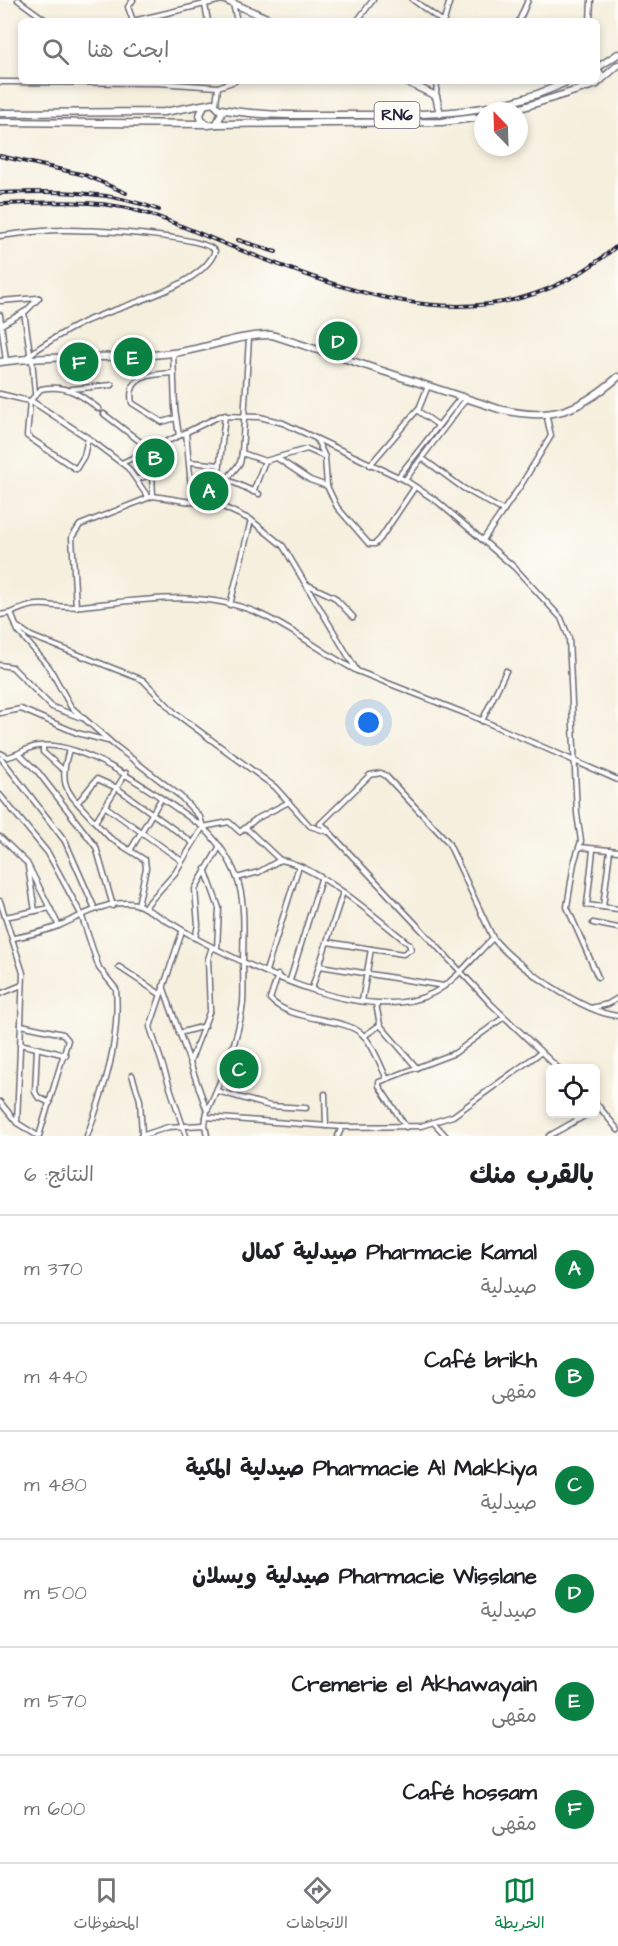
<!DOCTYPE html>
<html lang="ar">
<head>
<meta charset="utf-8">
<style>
	:root { --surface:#fff; --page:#f2f2f2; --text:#202124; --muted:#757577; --line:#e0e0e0; --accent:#0b8043 }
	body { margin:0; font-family:"Architects Daughter","Playpen Sans Arabic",sans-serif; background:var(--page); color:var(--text); direction:rtl }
	.controls { position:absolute; right:18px; bottom:18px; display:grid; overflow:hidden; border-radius:9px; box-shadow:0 3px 9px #0003 }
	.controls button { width:54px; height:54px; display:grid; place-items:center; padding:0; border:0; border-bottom:2px solid var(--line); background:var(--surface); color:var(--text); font:30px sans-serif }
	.compass { position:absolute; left:474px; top:102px; width:54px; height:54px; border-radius:50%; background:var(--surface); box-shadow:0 3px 9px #0003; rotate:337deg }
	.you { position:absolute; left:369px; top:723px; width:21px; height:21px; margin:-15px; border:4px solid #fff; border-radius:50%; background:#1a73e8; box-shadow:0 0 0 9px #1a73e833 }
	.badge { display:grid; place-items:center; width:39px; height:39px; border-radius:50%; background:var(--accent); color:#fff; font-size:20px; font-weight:700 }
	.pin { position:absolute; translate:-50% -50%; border:3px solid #fff; box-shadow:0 2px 6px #0006 }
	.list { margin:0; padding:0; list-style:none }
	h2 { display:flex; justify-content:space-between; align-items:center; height:78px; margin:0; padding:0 24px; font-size:26px }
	h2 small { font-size:20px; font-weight:400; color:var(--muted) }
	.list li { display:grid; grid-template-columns:39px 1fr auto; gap:18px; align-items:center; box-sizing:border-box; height:108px; padding:0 24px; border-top:2px solid var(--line) }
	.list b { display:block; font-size:22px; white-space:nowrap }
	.list p { margin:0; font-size:20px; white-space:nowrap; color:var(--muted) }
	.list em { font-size:20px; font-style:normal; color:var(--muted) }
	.icon { flex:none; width:33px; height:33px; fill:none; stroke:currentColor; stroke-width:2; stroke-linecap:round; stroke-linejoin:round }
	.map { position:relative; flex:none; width:618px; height:1136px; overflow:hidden; direction:ltr }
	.search { position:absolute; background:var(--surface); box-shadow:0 3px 9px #0003; left:18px; right:18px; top:18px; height:66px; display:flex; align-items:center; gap:15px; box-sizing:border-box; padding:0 21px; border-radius:9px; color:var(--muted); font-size:22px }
	.sheet { height:726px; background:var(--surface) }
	nav { display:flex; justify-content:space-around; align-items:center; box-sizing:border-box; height:84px; border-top:2px solid var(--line); background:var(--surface); font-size:16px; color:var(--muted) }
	nav a { display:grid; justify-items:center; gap:3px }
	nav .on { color:var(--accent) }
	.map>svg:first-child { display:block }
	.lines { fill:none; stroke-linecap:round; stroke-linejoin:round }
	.street-casing { stroke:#6c6a74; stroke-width:7 }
	.secondary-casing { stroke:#6c6a74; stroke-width:9 }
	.primary-casing { stroke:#6c6a74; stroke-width:9 }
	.street { stroke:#fff; stroke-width:4 }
	.secondary { stroke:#fff; stroke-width:6 }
	.primary { stroke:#fff; stroke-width:6 }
	.rail-casing { stroke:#22223b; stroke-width:4 }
	.rail { stroke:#fdfcf7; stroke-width:1.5; stroke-dasharray:4.5; stroke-linecap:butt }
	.labels { text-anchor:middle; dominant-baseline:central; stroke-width:5; stroke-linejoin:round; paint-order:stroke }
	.shield { fill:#fdfcf7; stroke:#646373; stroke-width:1.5 }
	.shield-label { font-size:16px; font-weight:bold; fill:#22223b }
</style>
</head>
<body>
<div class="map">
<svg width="618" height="1136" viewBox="0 0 618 1136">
	<rect width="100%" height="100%" fill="#fdfcf7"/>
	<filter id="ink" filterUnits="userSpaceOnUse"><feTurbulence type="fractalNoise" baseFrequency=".0167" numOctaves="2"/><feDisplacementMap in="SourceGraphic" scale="12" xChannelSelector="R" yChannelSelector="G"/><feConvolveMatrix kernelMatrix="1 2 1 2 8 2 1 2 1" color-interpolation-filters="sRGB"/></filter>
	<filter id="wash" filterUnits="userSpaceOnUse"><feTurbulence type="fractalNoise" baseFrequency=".008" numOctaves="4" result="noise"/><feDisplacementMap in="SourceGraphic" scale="24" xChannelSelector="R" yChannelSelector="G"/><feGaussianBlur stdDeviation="1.35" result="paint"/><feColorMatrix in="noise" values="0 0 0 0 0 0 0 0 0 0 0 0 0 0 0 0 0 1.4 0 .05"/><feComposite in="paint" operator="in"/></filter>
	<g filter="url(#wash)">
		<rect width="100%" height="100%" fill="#f5efdd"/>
	</g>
	<g filter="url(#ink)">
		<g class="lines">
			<g class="street-casing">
				<g id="street">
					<path d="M18,0L47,21"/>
					<path d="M133,0L128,7L133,21"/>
					<path d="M204,0L208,21"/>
					<path d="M413,0L442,21"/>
					<path d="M233,4L237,21"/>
					<path d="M133,21L222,0"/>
					<path d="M357,21L373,0"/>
					<path d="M444,21L450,0"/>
					<path d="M519,21L528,0"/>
					<path d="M590,21L591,0"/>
					<path d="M0,82L159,83L218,87"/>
					<path d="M436,96L437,81"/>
					<path d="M216,104L218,87L235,81"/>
					<path d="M0,236C20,234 40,230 60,230C83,229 204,235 215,251C202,288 117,306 84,322C63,332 44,344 25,358"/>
					<path d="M0,301L38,298"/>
					<path d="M24,312L30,353"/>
					<path d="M0,315L6,361"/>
					<path d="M1,325L26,311L39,298"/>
					<path d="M173,353L175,408L179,436"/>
					<path d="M32,359L35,393"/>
					<path d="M174,373C153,374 126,375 132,403L162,422L176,418"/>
					<path d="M428,386L418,411L438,425"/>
					<path d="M72,389L112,385"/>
					<path d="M0,394L33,402L88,438L128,468L148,497"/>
					<path d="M104,414L151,450L153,496"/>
					<path d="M186,432L191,486"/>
					<path d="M88,438L84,456L76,469L27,436L30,401L41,389C66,384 80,394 99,409"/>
					<path d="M317,440L325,457L327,486L337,507L369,544H375L380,539L415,487"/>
					<path d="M242,453L265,461L307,449L323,456"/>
					<path d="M277,458L310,480L327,486"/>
					<path d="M422,458L463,488L504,511"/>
					<path d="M190,462L220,465"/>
					<path d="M122,463L220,416L260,417L283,423L405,480L438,502L514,567L561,618L569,638L577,814L581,841L574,863L567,907L598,977"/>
					<path d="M370,465L418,409"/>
					<path d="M398,477L461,397"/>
					<path d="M190,478L219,481"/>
					<path d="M138,479L153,474"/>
					<path d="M226,479L259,494"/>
					<path d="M405,480L466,399"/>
					<path d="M218,481L225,415"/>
					<path d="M253,492L265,461"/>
					<path d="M217,505L222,485L240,463L242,453L249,338"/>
					<path d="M483,540L521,485L551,436L546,413"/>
					<path d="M308,585L334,597L353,617"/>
					<path d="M230,605L251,520"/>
					<path d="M76,607L72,537L80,525L153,496L223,507L251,520L283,546L357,671L472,716L618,780"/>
					<path d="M0,615L11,613"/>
					<path d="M16,626L31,636L143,680L175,713L275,787L310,826L328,832"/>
					<path d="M0,665L12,667L52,707L82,718"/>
					<path d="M0,713L21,709L77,733L108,741"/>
					<path d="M482,721L506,671"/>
					<path d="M43,746V752L62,769"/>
					<path d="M69,750C56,790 71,794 95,822L126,773"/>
					<path d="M0,753L8,757C18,755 28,747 38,746C86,739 165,801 203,827C248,873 244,903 243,962C243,976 244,989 243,1003C239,1039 222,1079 207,1111L205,1125L207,1136"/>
					<path d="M19,754L38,772L96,847L113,906"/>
					<path d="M1,758L65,841L95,909"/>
					<path d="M0,795L48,853L81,914L99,968L116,989C120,1042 105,1087 87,1136"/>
					<path d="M78,802L97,779L117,788L193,843"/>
					<path d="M106,807L182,861"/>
					<path d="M95,822L110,838L145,860L146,868L138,905"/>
					<path d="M321,823L491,1004L558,1068"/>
					<path d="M320,824L370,775L381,773L386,776L448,842L493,938"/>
					<path d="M203,827L200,817L180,796L113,744L71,707L49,667L18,631L11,613C44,597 49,610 82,606C140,600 202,589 258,613C292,628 323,653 357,671"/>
					<path d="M246,828L280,860"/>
					<path d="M0,837L27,863L59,926"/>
					<path d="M580,847L618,851"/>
					<path d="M131,849L161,799"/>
					<path d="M593,850L587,905L618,909"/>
					<path d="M28,867L35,911"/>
					<path d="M205,869L219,908L217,949"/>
					<path d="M237,878L259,872L280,860C317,865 379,920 409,944L411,949L403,954L327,942"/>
					<path d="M0,901L23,973L17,1123"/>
					<path d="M603,907L610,850"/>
					<path d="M144,908L175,873L203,827L229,822L240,832L256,819L289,802"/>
					<path d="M5,917L50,908"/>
					<path d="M593,923L618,928"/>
					<path d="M182,932L150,1027L186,1136"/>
					<path d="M14,938C29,935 44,932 58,926C82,916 108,899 136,904C144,906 188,934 199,940C258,971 369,1026 433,993C456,981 473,957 493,938C514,965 584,1013 618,1016"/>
					<path d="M195,938L198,925L195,889L220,846"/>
					<path d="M320,966L444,986"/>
					<path d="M119,967L160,994"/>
					<path d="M266,971L299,866"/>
					<path d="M278,975L270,999C291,1023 347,1016 364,1036C374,1047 380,1064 386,1077"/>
					<path d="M290,980L321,879"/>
					<path d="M163,986L207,1111"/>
					<path d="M312,988L343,892"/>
					<path d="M0,994L22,985"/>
					<path d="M362,1001L371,949"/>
					<path d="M376,1004L380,1025L417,1068"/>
					<path d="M591,1008L608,1004L618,998"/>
					<path d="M21,1025L63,1034L68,1040L39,1136"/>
					<path d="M179,1033L205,1026"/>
					<path d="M364,1036L380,1025"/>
					<path d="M20,1044L66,1055"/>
					<path d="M37,1048L35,1092L38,1097L50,1103"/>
					<path d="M190,1062L210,1010L208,959L212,947"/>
					<path d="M132,1075L140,1100L142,1135"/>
					<path d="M217,1091L270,1106L306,1108"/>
					<path d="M325,1094L326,1126"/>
					<path d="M0,1102L17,1123L38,1136"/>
					<path d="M596,1103L618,1130"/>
					<path d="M206,1117L342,1127L421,1126L453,1116L540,1053"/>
					<path d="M434,1123L446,1136"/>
					<path d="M406,1127L379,1086V1082L455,1053L504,1017"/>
					<path d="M141,1136L168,1127L204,1125"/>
					<path d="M338,1136L342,1127"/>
					<path d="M549,1136L588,1114"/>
				</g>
			</g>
			<g class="secondary-casing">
				<g id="secondary">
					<path d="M225,0L274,21"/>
					<path d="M405,81L436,96L440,114"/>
					<path d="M0,362C58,354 116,360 173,353C206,349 240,334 272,335L499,409C551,422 579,411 618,377"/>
				</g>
			</g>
			<g class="primary-casing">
				<g id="primary">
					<path d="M597,68L618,54"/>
					<path d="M601,80L618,65"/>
					<path d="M221,109C259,116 297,115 335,115C414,115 495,118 568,81"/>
					<path d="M511,111L597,84L602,76L597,69"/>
					<path d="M0,113L164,112L213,103L222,112L217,124L208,125L202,121L200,115L204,105"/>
					<path d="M0,122L205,124"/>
					<path d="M218,124L442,122L483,117"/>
				</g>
			</g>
			<use href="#street" class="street"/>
			<use href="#secondary" class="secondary"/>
			<use href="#primary" class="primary"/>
			<g class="rail-casing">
				<g id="rail">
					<path d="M0,156L85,175L126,193"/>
					<path d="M0,193C56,191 107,190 159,210"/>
					<path d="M0,204C42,203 86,199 127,208C161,216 193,231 225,244C358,296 495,352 618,245"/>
					<path d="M238,240L276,252"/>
				</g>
			</g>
			<use href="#rail" class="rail"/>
		</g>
	</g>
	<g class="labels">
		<rect class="shield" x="374.5" y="102" width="45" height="26" rx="4.5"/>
		<g class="shield-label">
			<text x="397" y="115">RN6</text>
		</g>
	</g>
</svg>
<div class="controls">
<button><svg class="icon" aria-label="locate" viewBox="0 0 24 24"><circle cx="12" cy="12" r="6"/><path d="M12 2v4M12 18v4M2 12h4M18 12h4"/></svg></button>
</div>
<svg class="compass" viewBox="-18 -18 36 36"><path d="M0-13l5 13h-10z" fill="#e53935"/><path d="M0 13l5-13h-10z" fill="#757577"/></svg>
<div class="you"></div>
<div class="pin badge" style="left:209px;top:491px">A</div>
<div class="pin badge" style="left:155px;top:458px">B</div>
<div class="pin badge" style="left:239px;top:1069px">C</div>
<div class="pin badge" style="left:338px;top:341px">D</div>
<div class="pin badge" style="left:133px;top:357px">E</div>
<div class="pin badge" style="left:79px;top:362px">F</div>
<div class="search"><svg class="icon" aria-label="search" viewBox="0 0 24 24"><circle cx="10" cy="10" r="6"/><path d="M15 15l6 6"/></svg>ابحث هنا</div>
</div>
<section class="sheet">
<h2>بالقرب منك<small>النتائج: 6</small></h2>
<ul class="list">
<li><span class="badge">A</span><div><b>Pharmacie Kamal صيدلية كمال</b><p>صيدلية</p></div><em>370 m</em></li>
<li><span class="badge">B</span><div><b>Café brikh</b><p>مقهى</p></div><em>440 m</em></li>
<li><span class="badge">C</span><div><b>Pharmacie Al Makkiya صيدلية المكية</b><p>صيدلية</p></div><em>480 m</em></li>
<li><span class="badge">D</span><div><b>Pharmacie Wisslane صيدلية ويسلان</b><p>صيدلية</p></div><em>500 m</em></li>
<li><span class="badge">E</span><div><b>Cremerie el Akhawayain</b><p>مقهى</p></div><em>570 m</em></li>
<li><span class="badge">F</span><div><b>Café hossam</b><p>مقهى</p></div><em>600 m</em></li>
</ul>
</section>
<nav>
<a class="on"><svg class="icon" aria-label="map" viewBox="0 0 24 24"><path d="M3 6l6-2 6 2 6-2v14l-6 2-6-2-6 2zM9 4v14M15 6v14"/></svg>الخريطة</a>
<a><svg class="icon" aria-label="directions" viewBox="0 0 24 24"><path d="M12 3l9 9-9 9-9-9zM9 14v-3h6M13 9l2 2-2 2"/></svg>الاتجاهات</a>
<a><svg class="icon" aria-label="saved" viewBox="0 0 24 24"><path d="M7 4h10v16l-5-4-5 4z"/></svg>المحفوظات</a>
</nav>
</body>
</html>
